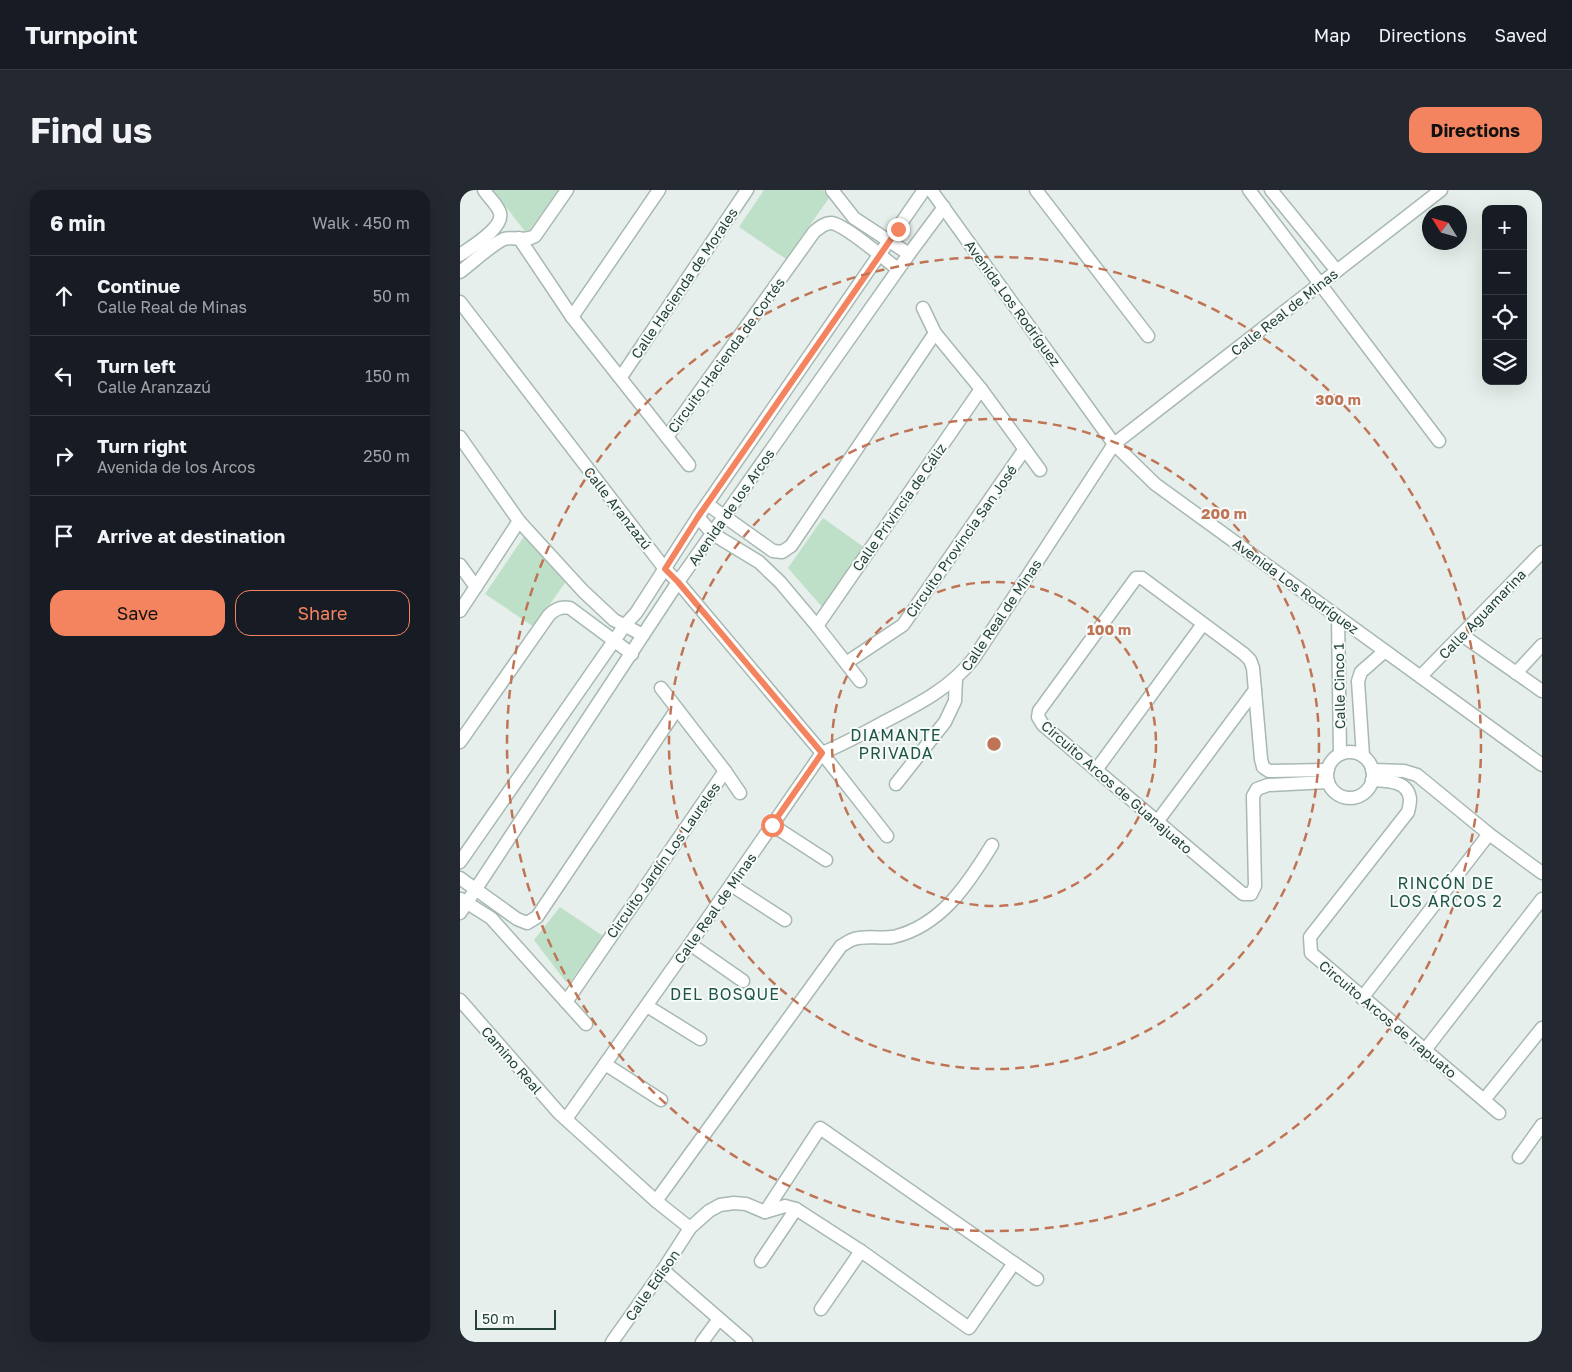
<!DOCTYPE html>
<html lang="en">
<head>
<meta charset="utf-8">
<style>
	:root { --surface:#171b24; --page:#242831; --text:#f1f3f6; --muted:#9ea1a6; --line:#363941; --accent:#f4845f }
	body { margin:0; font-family:"Golos Text",sans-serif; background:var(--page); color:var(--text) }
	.controls { position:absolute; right:15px; top:15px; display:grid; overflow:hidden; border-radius:10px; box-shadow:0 5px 20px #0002 }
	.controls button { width:45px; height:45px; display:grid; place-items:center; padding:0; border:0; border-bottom:1px solid var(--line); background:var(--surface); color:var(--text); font:25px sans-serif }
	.compass { position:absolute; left:962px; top:15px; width:45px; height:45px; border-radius:50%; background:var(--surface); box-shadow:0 5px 20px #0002; rotate:307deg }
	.scale { position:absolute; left:15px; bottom:12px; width:81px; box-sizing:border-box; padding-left:5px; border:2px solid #24423a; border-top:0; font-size:14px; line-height:18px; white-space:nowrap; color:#24423a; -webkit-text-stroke:4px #f7fbf9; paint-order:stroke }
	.stop { position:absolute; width:15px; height:15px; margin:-11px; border:4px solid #f4845f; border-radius:50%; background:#fff }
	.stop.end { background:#f4845f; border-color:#fff; box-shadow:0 1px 5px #0008 }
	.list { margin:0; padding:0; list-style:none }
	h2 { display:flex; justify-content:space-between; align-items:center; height:65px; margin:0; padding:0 20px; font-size:21px }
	h2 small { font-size:16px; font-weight:400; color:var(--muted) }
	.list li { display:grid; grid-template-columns:32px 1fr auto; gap:15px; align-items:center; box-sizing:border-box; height:80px; padding:0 20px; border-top:1px solid var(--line) }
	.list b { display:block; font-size:19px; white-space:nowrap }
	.list p { margin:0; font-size:16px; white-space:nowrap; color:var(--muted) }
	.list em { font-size:16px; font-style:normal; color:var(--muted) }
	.actions { display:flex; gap:10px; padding:15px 20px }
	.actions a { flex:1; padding:11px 0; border:1px solid var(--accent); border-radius:15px; text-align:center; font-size:18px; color:var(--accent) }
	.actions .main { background:var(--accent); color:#111 }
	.icon { flex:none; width:28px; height:28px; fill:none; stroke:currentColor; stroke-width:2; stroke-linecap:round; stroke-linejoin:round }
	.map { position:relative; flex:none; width:1082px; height:1152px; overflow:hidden; border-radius:15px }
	header { display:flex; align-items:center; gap:30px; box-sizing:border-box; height:70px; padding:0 25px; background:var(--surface); border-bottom:1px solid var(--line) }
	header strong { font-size:24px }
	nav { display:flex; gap:28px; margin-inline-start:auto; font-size:18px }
	.intro { display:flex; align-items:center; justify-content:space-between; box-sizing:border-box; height:120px; padding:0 30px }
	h1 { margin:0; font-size:35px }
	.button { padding:12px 22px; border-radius:15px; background:var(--accent); color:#111; font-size:18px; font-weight:700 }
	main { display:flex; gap:30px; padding:0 30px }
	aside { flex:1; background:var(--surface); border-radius:15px; box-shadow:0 5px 20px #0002 }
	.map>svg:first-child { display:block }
	.green { fill:#bfe0c8 }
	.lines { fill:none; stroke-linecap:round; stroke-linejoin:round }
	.street-casing { stroke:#a8b8b2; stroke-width:15 }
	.street { stroke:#fff; stroke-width:12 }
	.route { stroke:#f4845f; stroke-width:6 }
	.ring { fill:none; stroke:#c07456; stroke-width:2.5; stroke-dasharray:9 6 }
	.labels { text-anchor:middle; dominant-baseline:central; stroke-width:4; stroke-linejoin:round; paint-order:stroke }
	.street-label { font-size:14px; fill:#24423a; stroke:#f7fbf9 }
	.quarter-label { font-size:16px; letter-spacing:1px; fill:#1f5548; stroke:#f7fbf9 }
	.centre { fill:#c07456; stroke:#f7fbf9; stroke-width:2.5 }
	.ring-label { font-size:15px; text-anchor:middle; font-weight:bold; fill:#c07456; stroke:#f7fbf9; stroke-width:4; stroke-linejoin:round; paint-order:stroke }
</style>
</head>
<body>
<header>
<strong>Turnpoint</strong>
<nav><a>Map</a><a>Directions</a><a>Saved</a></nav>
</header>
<div class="intro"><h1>Find us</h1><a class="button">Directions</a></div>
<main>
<aside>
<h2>6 min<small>Walk · 450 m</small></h2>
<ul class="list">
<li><svg class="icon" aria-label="ahead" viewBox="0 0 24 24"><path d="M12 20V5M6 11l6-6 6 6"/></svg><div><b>Continue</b><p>Calle Real de Minas</p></div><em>50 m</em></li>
<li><svg class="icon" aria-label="left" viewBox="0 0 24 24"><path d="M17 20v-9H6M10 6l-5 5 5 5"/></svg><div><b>Turn left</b><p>Calle Aranzazú</p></div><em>150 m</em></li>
<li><svg class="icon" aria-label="right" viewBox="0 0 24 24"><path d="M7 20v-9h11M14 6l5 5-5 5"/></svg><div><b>Turn right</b><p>Avenida de los Arcos</p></div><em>250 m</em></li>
<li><svg class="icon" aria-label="arrive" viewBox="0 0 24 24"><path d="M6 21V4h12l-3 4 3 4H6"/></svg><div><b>Arrive at destination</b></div></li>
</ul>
<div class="actions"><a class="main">Save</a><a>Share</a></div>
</aside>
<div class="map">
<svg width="1082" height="1152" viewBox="0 0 1082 1152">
	<rect width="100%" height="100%" fill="#e6efeb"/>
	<g class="green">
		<path d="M33,0H98L67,44Z"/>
		<path d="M304,0H363L369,8L326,69L279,37Z"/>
		<path d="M363,328L405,358L363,418L328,378Z"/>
		<path d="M67,342L107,390L74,437L25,404Z"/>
		<path d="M100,717L143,746L110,792H106L74,750Z"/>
	</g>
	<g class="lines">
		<g class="street-casing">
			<g id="street">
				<path d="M372,0L394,28L449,64"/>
				<path d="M471,0L654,254L695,294L1082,575"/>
				<path d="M576,0L688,146"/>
				<path d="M789,0L979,251"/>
				<path d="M811,0L877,81"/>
				<path d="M59,48L112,127L229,275"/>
				<path d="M0,65C11,57 44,38 40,23C38,15 28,7 24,0"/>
				<path d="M0,82C11,74 32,54 44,49C54,46 65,52 75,46L107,0"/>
				<path d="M0,112L205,379L218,392L362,563L427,646"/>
				<path d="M463,118L475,143L521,199L580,280"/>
				<path d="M112,127L199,0"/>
				<path d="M161,187L287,0"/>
				<path d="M0,247L59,331L123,401L154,430L183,445"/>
				<path d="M207,247L354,42C359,38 364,33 371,33C385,34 425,70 438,79"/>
				<path d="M247,314L313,361L322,362L331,356L475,143"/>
				<path d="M238,327L253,344L299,372L320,392L357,436L400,491"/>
				<path d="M0,375L16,397"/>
				<path d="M0,421L59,331"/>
				<path d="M878,427L880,564"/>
				<path d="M357,436L521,199"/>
				<path d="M1002,445L1082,501"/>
				<path d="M386,473L443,435L564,260"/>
				<path d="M1056,483L1082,455"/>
				<path d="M961,486L1082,362"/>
				<path d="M201,498L265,581L280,603"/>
				<path d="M0,552L89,425C95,419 101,416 110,418L172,464"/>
				<circle cx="890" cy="585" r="23"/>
				<path d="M903,566L898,491L901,482L925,461"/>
				<path d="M636,580L743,434"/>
				<path d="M868,580L809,581L803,577L801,569L793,478L790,470L784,464L682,388H676L579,521L578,527L583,535L783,704H791L795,696L793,606L797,599L808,595L868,592"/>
				<path d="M912,580L944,581L957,585L1029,644L1082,683"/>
				<path d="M912,590C926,591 948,590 950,609C950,613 949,618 948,622L850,747L851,763L1039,923"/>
				<path d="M436,594L485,532L495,511L496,488"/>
				<path d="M697,632L795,500"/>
				<path d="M312,635L366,670"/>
				<path d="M0,672L165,435L176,423L238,327L464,0"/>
				<path d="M0,688L57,729L67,733L77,727L217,519"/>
				<path d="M271,695L325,730"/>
				<path d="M1,709L31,728L126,834"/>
				<path d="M0,723L218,392L449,64L484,17"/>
				<path d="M230,754L283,791"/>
				<path d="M902,808L1029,644"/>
				<path d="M0,810L99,923L196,1011L230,1038"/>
				<path d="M106,812L265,581"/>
				<path d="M187,816L240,849"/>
				<path d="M965,860L1082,709"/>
				<path d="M145,874L201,910"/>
				<path d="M1024,910L1082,838"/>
				<path d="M106,929L230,754L362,563C384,554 404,543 424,532C457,515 491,498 514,468L654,254L981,0"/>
				<path d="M1059,967L1082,935"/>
				<path d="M196,1011L381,756C385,754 390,750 394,749C407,745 421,749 433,747C481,736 508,694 532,655"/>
				<path d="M305,1022L360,938L577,1089"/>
				<path d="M301,1071L336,1019"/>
				<path d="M203,1080L286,1152"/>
				<path d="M361,1119L401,1061"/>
				<path d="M152,1152L203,1080L230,1038L249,1021L260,1015L274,1013L286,1014L305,1022L325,1016L336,1019L401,1061L509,1138L554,1073"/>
				<path d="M242,1152L259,1129"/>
			</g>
		</g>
		<use href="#street" class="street"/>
	</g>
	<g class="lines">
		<path class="route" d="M312,635L362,563L218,392L205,379L238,327L438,39"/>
	</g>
	<g class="ring">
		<circle cx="534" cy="554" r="162"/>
		<circle cx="534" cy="554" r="325"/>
		<circle cx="534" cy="554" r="487"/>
	</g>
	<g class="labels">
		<g class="street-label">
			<text transform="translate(224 93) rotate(-56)">Calle Hacienda de Morales</text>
			<text transform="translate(553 113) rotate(54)">Avenida Los Rodríguez</text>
			<text transform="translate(824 122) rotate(-38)">Calle Real de Minas</text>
			<text transform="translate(266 165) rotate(-54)">Circuito Hacienda de Cortés</text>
			<text transform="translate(271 317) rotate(-55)">Avenida de los Arcos</text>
			<text transform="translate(439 317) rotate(-55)">Calle Privincia de Cáliz</text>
			<text transform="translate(158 318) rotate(52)">Calle Aranzazú</text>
			<text transform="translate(501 351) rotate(-55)">Circuito Provincia San José</text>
			<text transform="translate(836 396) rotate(36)">Avenida Los Rodríguez</text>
			<text transform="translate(1022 424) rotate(-46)">Calle Aguamarina</text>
			<text transform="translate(541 425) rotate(-56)">Calle Real de Minas</text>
			<text transform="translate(879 496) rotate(-91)">Calle Cinco 1</text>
			<text transform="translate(657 597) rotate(41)">Circuito Arcos de Guanajuato</text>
			<text transform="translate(203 670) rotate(-55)">Circuito Jardín Los Laureles</text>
			<text transform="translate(255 718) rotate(-55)">Calle Real de Minas</text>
			<text transform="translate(928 829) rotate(40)">Circuito Arcos de Irapuato</text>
			<text transform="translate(52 870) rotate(49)">Camino Real</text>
			<text transform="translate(192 1095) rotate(-55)">Calle Edison</text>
		</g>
		<g class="quarter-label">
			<text x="436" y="545">DIAMANTE<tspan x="436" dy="18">PRIVADA</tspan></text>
			<text x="986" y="693">RINCÓN DE<tspan x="986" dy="18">LOS ARCOS 2</tspan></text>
			<text x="265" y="804">DEL BOSQUE</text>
		</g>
	</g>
	<circle cx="534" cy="554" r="8" class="centre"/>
	<g class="ring-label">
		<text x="878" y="215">300 m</text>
		<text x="764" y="329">200 m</text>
		<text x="649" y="445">100 m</text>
	</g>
</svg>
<div class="controls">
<button>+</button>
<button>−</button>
<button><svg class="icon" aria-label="locate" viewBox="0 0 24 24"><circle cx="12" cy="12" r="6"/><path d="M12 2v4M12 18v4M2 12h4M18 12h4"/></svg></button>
<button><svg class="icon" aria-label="layers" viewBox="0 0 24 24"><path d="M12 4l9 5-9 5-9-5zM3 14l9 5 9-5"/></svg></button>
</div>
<svg class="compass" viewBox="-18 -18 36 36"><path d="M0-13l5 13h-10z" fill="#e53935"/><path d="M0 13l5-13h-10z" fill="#9ea1a6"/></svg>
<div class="scale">50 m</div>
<div class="stop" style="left:312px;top:635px"></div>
<div class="stop end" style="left:438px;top:39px"></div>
</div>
</main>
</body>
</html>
